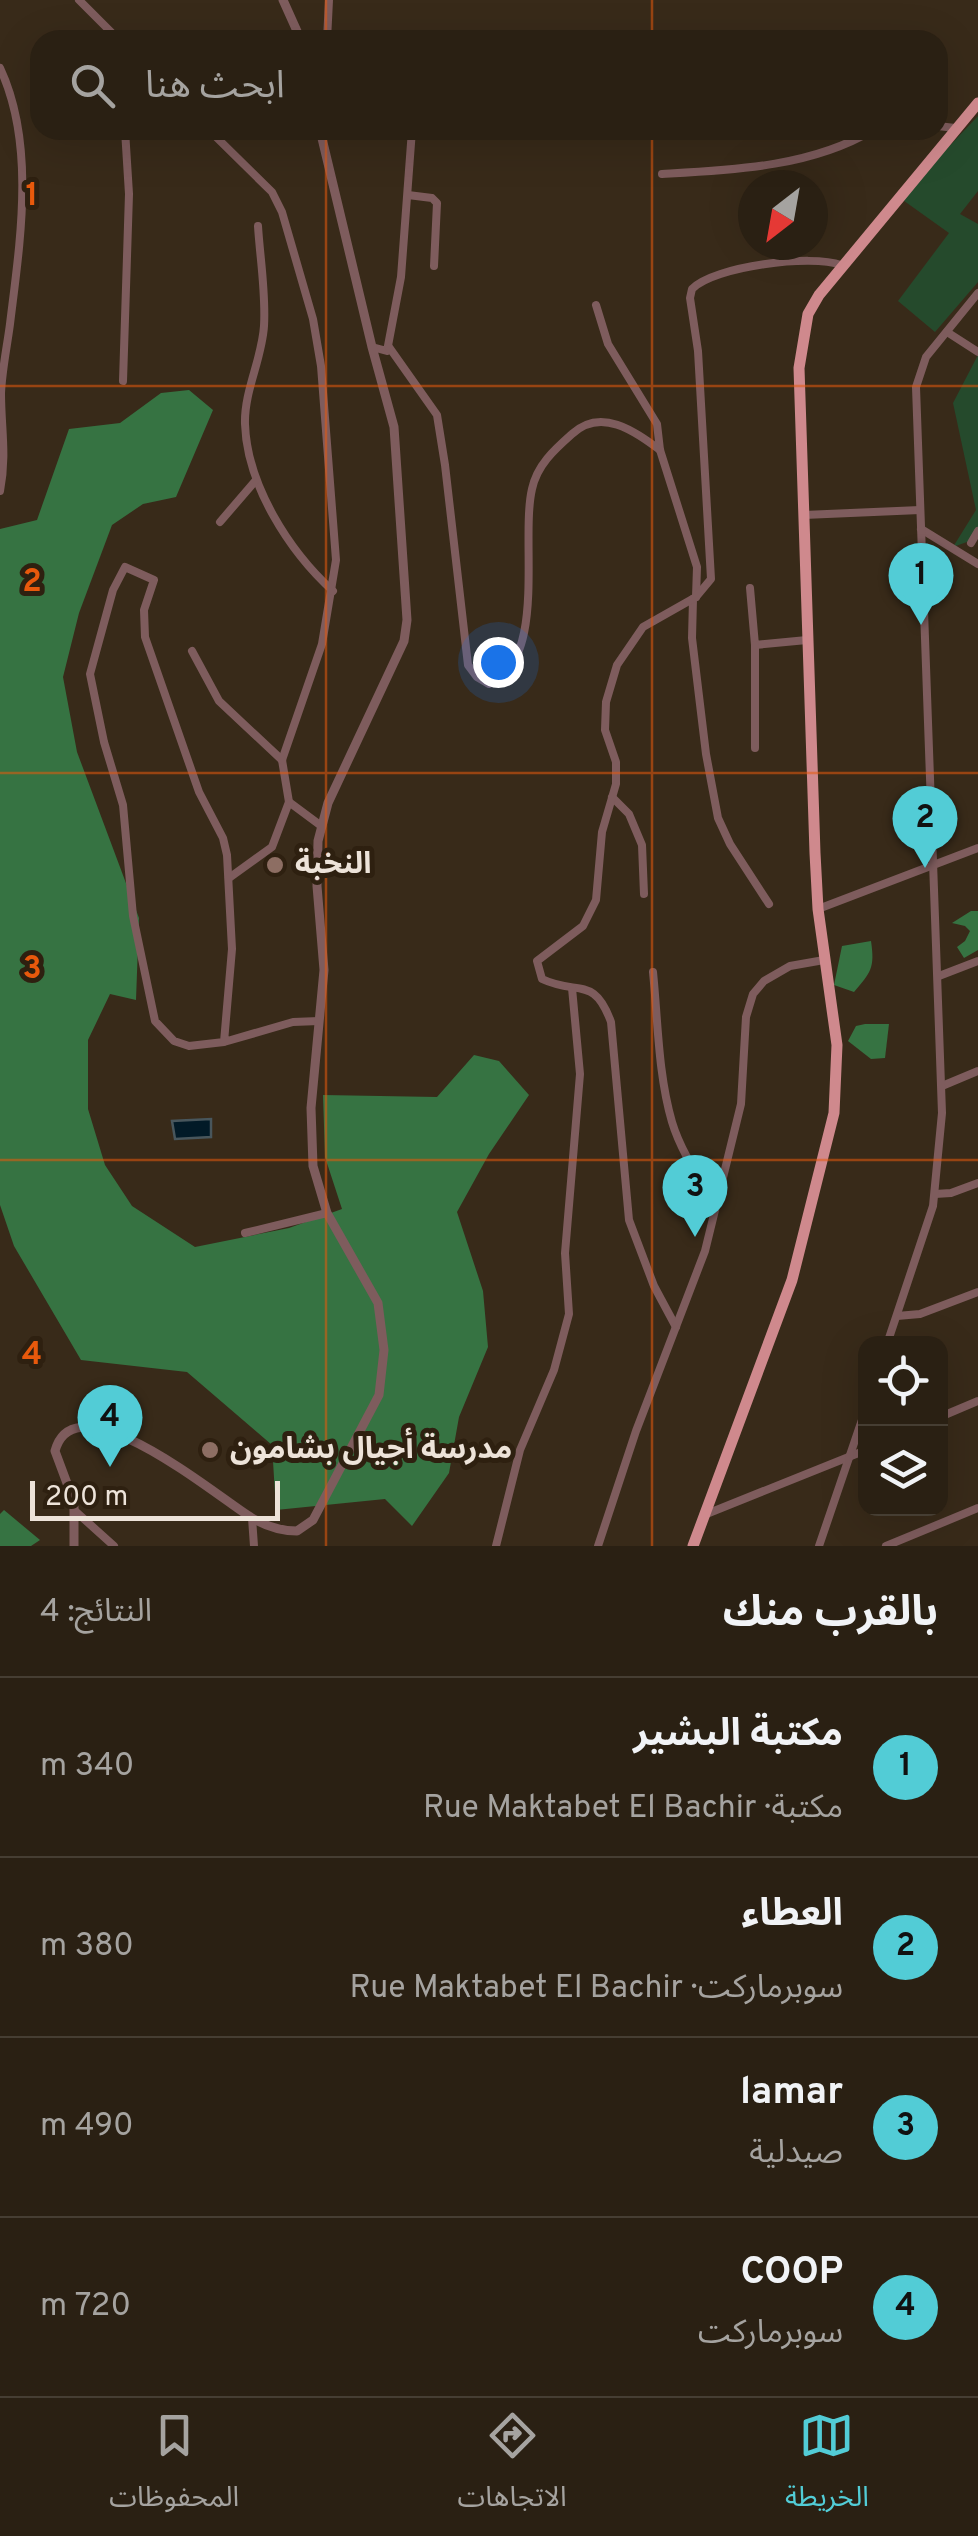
<!DOCTYPE html>
<html lang="ar">
<head>
<meta charset="utf-8">
<style>
	:root { --surface:#2a2013; --page:#362d21; --text:#f1f3f6; --muted:#a5a3a0; --line:#463e33; --accent:#52ccd6 }
	body { margin:0; font-family:Overpass,"Noto Sans Arabic",sans-serif; background:var(--page); color:var(--text); direction:rtl }
	.controls { position:absolute; right:30px; bottom:30px; display:grid; overflow:hidden; border-radius:20px; box-shadow:0 10px 40px #0002 }
	.controls button { width:90px; height:90px; display:grid; place-items:center; padding:0; border:0; border-bottom:2px solid var(--line); background:var(--surface); color:var(--text); font:50px sans-serif }
	.compass { position:absolute; left:738px; top:170px; width:90px; height:90px; border-radius:50%; background:var(--surface); box-shadow:0 10px 40px #0002; rotate:211deg }
	.scale { position:absolute; left:30px; bottom:25px; width:250px; box-sizing:border-box; padding-left:10px; border:5px solid #ede3d9; border-top:0; font-size:28px; line-height:35px; white-space:nowrap; color:#ede3d9; -webkit-text-stroke:8px #2e2010; paint-order:stroke }
	.you { position:absolute; left:498px; top:662px; width:35px; height:35px; margin:-25px; border:8px solid #fff; border-radius:50%; background:#1a73e8; box-shadow:0 0 0 15px #1a73e833 }
	.badge { display:grid; place-items:center; width:65px; height:65px; border-radius:50%; background:var(--accent); color:#111; font-size:32px; font-weight:700 }
	.pin { position:absolute; translate:-50% -82px; filter:drop-shadow(0 2px 5px #0008) }
	.pin::after { content:''; position:absolute; top:52px; width:35px; height:30px; background:inherit; clip-path:polygon(0 0,100% 0,50% 100%) }
	.list { margin:0; padding:0; list-style:none }
	h2 { display:flex; justify-content:space-between; align-items:center; height:130px; margin:0; padding:0 40px; font-size:42px }
	h2 small { font-size:32px; font-weight:400; color:var(--muted) }
	.list li { display:grid; grid-template-columns:65px 1fr auto; gap:30px; align-items:center; box-sizing:border-box; height:180px; padding:0 40px; border-top:2px solid var(--line) }
	.list b { display:block; font-size:38px; white-space:nowrap }
	.list p { margin:0; font-size:32px; white-space:nowrap; color:var(--muted) }
	.list em { font-size:32px; font-style:normal; color:var(--muted) }
	.icon { flex:none; width:55px; height:55px; fill:none; stroke:currentColor; stroke-width:2; stroke-linecap:round; stroke-linejoin:round }
	.map { position:relative; flex:none; width:978px; height:1546px; overflow:hidden; direction:ltr }
	.search { position:absolute; background:var(--surface); box-shadow:0 10px 40px #0002; left:30px; right:30px; top:30px; height:110px; display:flex; align-items:center; gap:25px; box-sizing:border-box; padding:0 35px; border-radius:30px; color:var(--muted); font-size:38px }
	.sheet { height:850px; background:var(--surface) }
	nav { display:flex; justify-content:space-around; align-items:center; box-sizing:border-box; height:140px; border-top:2px solid var(--line); background:var(--surface); font-size:28px; color:var(--muted) }
	nav a { display:grid; justify-items:center; gap:5px }
	nav .on { color:var(--accent) }
	.map>svg:first-child { display:block }
	.green { fill:#254a2c }
	.forest { fill:#367342 }
	.water { fill:#021a27; stroke:#48565c; stroke-width:2.5 }
	.lines { fill:none; stroke-linecap:round; stroke-linejoin:round }
	.minor { stroke:#7e5c5d; stroke-width:8 }
	.tertiary { stroke:#7e5c5d; stroke-width:9 }
	.primary { stroke:#cf898d; stroke-width:11 }
	.grid { fill:none; stroke:#e8590c; stroke-width:2.5; stroke-opacity:0.55 }
	.education-dot { fill:#8d6e63; stroke:#2e2010; stroke-width:4 }
	.labels { text-anchor:middle; dominant-baseline:central; stroke-width:10; stroke-linejoin:round; paint-order:stroke }
	.poi-label { font-size:30px; font-weight:bold; fill:#ede3d9; stroke:#2e2010; text-anchor:start }
	.grid-label { font-size:32px; text-anchor:middle; font-weight:bold; fill:#e8590c; stroke:#2e2010; stroke-width:10; stroke-linejoin:round; paint-order:stroke }
</style>
</head>
<body>
<div class="map">
<svg width="978" height="1546" viewBox="0 0 978 1546">
	<rect width="100%" height="100%" fill="#382a19"/>
	<g class="green">
		<path d="M978,116V191L960,214L978,224V282L935,332L898,301L949,233L900,198Z"/>
		<path d="M978,355V538L953,547L976,510L953,403Z"/>
	</g>
	<g class="forest">
		<path d="M189,390L213,410L176,497L143,504L112,525L79,613L63,677L77,752L139,918L136,1000L110,994L88,1040V1109L105,1165L132,1206L195,1247L289,1228L342,1209L325,1157L323,1095L437,1097L474,1055L499,1061L529,1095L489,1154L457,1212L483,1291L488,1347L459,1417L449,1473L412,1526L385,1499L276,1510L272,1445L187,1372L81,1360L14,1246L0,1205V529L37,520L69,429L120,423L161,393Z"/>
		<path d="M971,911H978V950L964,958L957,947L965,941L970,931L965,926L952,923Z"/>
		<path d="M871,941C875,968 871,972 854,992L834,985L842,946Z"/>
		<path d="M865,1024H889L885,1058L871,1059L848,1041L856,1026Z"/>
		<path d="M4,1510L40,1540L31,1546H0V1514Z"/>
	</g>
	<path class="water" d="M211,1119V1137L175,1139L172,1121Z"/>
	<g class="lines">
		<g class="minor">
			<path d="M79,0L119,40"/>
			<path d="M327,40L329,0"/>
			<path d="M0,68C36,145 20,242 10,324C7,347 2,370 1,393C1,429 7,454 0,491"/>
			<path d="M938,126L955,128"/>
			<path d="M209,130L272,192L282,212L313,319L321,366L336,560L322,644L282,760L289,802L320,825"/>
			<path d="M662,174C733,170 811,167 873,130"/>
			<path d="M408,195L432,198L437,203L434,266"/>
			<path d="M258,226C260,258 266,293 264,326C262,359 244,391 245,424C247,485 289,551 333,591"/>
			<path d="M596,305L608,344L657,424L660,450L697,567L696,597"/>
			<path d="M947,332L978,352"/>
			<path d="M372,347L387,351L401,277L412,130"/>
			<path d="M389,347L437,415L445,465L468,665L477,677L489,684C548,660 520,541 532,489C537,465 554,450 572,434C601,407 634,431 660,450"/>
			<path d="M123,381L129,194L125,130"/>
			<path d="M804,515L920,510"/>
			<path d="M220,522L256,480"/>
			<path d="M921,529L978,564"/>
			<path d="M971,543L978,531"/>
			<path d="M750,588L755,645L807,640"/>
			<path d="M693,599L692,638L706,754L718,818L730,844L769,904"/>
			<path d="M755,645V748"/>
			<path d="M192,651L219,701L282,760"/>
			<path d="M612,797L629,814L642,845L644,894"/>
			<path d="M229,878L272,847L289,802"/>
			<path d="M818,909L978,848"/>
			<path d="M653,972C658,1021 658,1074 672,1122C681,1152 700,1179 716,1206"/>
			<path d="M939,976L978,961"/>
			<path d="M224,1042L232,949L227,855L223,838L199,792L145,637L144,610L154,580L125,567L113,590L90,674L104,742L123,805L133,916L155,1021L174,1041L189,1046L224,1042L293,1022L319,1021"/>
			<path d="M942,1086L978,1071"/>
			<path d="M935,1194L951,1193L978,1183"/>
			<path d="M245,1233L327,1213"/>
			<path d="M897,1316L920,1314L978,1292"/>
			<path d="M676,1327L654,1286L629,1220L611,1022C594,975 578,996 542,979L537,961L583,926L596,900L602,832L616,784V762L605,730L606,702L617,665L643,627L696,597L711,579L698,351L690,298L692,289C714,266 812,254 841,265"/>
			<path d="M887,1344L933,1206L942,1113L916,387L926,357L978,293"/>
			<path d="M940,1417L978,1401"/>
			<path d="M74,1510L114,1546"/>
			<path d="M704,1515L866,1450"/>
			<path d="M252,1518L254,1546"/>
			<path d="M496,1546L520,1450L554,1370L569,1314L565,1253L580,1074L572,988"/>
			<path d="M598,1546L636,1431L705,1251L741,1104L746,1017L753,994L764,981L790,966L824,960"/>
			<path d="M819,1546L866,1408"/>
			<path d="M886,1546L978,1508"/>
		</g>
		<g class="tertiary">
			<path d="M283,0L301,40"/>
			<path d="M74,1546V1502L55,1451C75,1376 220,1499 252,1518C266,1526 280,1531 297,1531L313,1520L379,1395L384,1350L378,1303L327,1213L313,1166L311,1108L324,970L317,886L318,841L328,803L404,641L407,620L394,427L372,347L320,130"/>
		</g>
		<path class="primary" d="M693,1546L792,1280L834,1113L837,1045L818,909L815,853L799,368L808,314L819,295L978,103"/>
	</g>
	<path class="grid" d="M326,0V40M652,0V40M326,130V1546M652,130V1546M0,386H978M0,773H978M0,1160H978"/>
	<g class="education-dot">
		<circle cx="275" cy="865" r="10"/>
		<circle cx="210" cy="1450" r="10"/>
	</g>
	<g class="labels">
		<g class="poi-label">
			<text x="295" y="865">النخبة</text>
			<text x="230" y="1450">مدرسة أجيال بشامون</text>
		</g>
	</g>
	<g class="grid-label">
		<text x="32" y="205">1</text>
		<text x="32" y="591">2</text>
		<text x="32" y="978">3</text>
		<text x="32" y="1364">4</text>
	</g>
</svg>
<div class="controls">
<button><svg class="icon" aria-label="locate" viewBox="0 0 24 24"><circle cx="12" cy="12" r="6"/><path d="M12 2v4M12 18v4M2 12h4M18 12h4"/></svg></button>
<button><svg class="icon" aria-label="layers" viewBox="0 0 24 24"><path d="M12 4l9 5-9 5-9-5zM3 14l9 5 9-5"/></svg></button>
</div>
<svg class="compass" viewBox="-18 -18 36 36"><path d="M0-13l5 13h-10z" fill="#e53935"/><path d="M0 13l5-13h-10z" fill="#a5a3a0"/></svg>
<div class="scale">200 m</div>
<div class="you"></div>
<div class="pin badge" style="left:921px;top:625px">1</div>
<div class="pin badge" style="left:925px;top:868px">2</div>
<div class="pin badge" style="left:695px;top:1237px">3</div>
<div class="pin badge" style="left:110px;top:1467px">4</div>
<div class="search"><svg class="icon" aria-label="search" viewBox="0 0 24 24"><circle cx="10" cy="10" r="6"/><path d="M15 15l6 6"/></svg>ابحث هنا</div>
</div>
<section class="sheet">
<h2>بالقرب منك<small>النتائج: 4</small></h2>
<ul class="list">
<li><span class="badge">1</span><div><b>مكتبة البشير</b><p>مكتبة · Rue Maktabet El Bachir</p></div><em>340 m</em></li>
<li><span class="badge">2</span><div><b>العطاء</b><p>سوبرماركت · Rue Maktabet El Bachir</p></div><em>380 m</em></li>
<li><span class="badge">3</span><div><b>lamar</b><p>صيدلية</p></div><em>490 m</em></li>
<li><span class="badge">4</span><div><b>COOP</b><p>سوبرماركت</p></div><em>720 m</em></li>
</ul>
</section>
<nav>
<a class="on"><svg class="icon" aria-label="map" viewBox="0 0 24 24"><path d="M3 6l6-2 6 2 6-2v14l-6 2-6-2-6 2zM9 4v14M15 6v14"/></svg>الخريطة</a>
<a><svg class="icon" aria-label="directions" viewBox="0 0 24 24"><path d="M12 3l9 9-9 9-9-9zM9 14v-3h6M13 9l2 2-2 2"/></svg>الاتجاهات</a>
<a><svg class="icon" aria-label="saved" viewBox="0 0 24 24"><path d="M7 4h10v16l-5-4-5 4z"/></svg>المحفوظات</a>
</nav>
</body>
</html>
